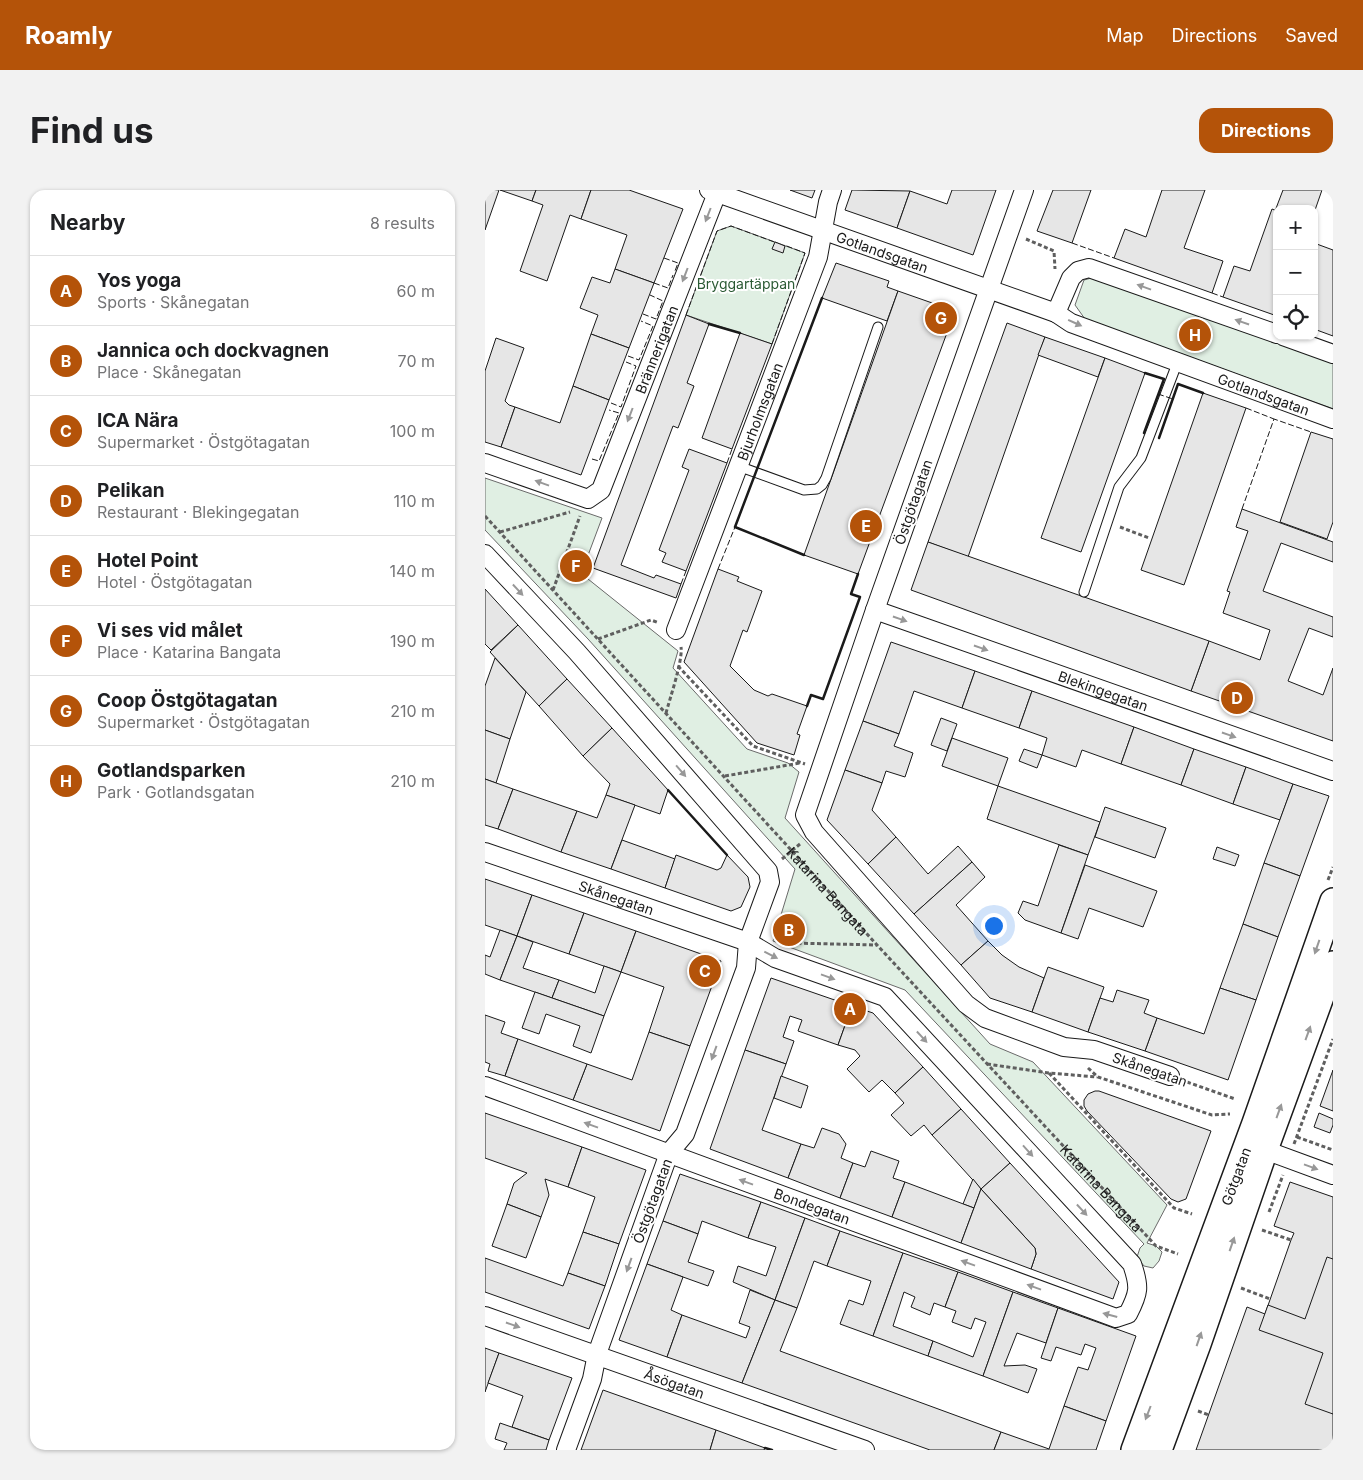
<!DOCTYPE html>
<html lang="en">
<head>
<meta charset="utf-8">
<style>
	:root { --surface:#fff; --page:#f2f2f2; --text:#202124; --muted:#757577; --line:#e0e0e0; --accent:#b45309 }
	body { margin:0; font-family:Inter,sans-serif; background:var(--page); color:var(--text) }
	.controls { position:absolute; right:15px; top:15px; display:grid; overflow:hidden; border-radius:10px; box-shadow:0 1px 4px #0004 }
	.controls button { width:45px; height:45px; display:grid; place-items:center; padding:0; border:0; border-bottom:1px solid var(--line); background:var(--surface); color:var(--text); font:25px sans-serif }
	.you { position:absolute; left:508px; top:735px; width:18px; height:18px; margin:-12px; border:4px solid #fff; border-radius:50%; background:#1a73e8; box-shadow:0 0 0 8px #1a73e833 }
	.badge { display:grid; place-items:center; width:32px; height:32px; border-radius:50%; background:var(--accent); color:#fff; font-size:16px; font-weight:700 }
	.pin { position:absolute; translate:-50% -50%; border:2px solid #fff; box-shadow:0 1px 5px #0006 }
	.list { margin:0; padding:0; list-style:none }
	h2 { display:flex; justify-content:space-between; align-items:center; height:65px; margin:0; padding:0 20px; font-size:21px }
	h2 small { font-size:16px; font-weight:400; color:var(--muted) }
	.list li { display:grid; grid-template-columns:32px 1fr auto; gap:15px; align-items:center; box-sizing:border-box; height:70px; padding:0 20px; border-top:1px solid var(--line) }
	.list b { display:block; font-size:19px; white-space:nowrap }
	.list p { margin:0; font-size:16px; white-space:nowrap; color:var(--muted) }
	.list em { font-size:16px; font-style:normal; color:var(--muted) }
	.icon { flex:none; width:28px; height:28px; fill:none; stroke:currentColor; stroke-width:2; stroke-linecap:round; stroke-linejoin:round }
	.map { position:relative; flex:none; width:848px; height:1260px; overflow:hidden; border-radius:15px }
	header { display:flex; align-items:center; gap:30px; box-sizing:border-box; height:70px; padding:0 25px; background:var(--accent); color:#fff }
	header strong { font-size:24px }
	nav { display:flex; gap:28px; margin-inline-start:auto; font-size:18px }
	.intro { display:flex; align-items:center; justify-content:space-between; box-sizing:border-box; height:120px; padding:0 30px }
	h1 { margin:0; font-size:35px }
	.button { padding:12px 22px; border-radius:15px; background:var(--accent); color:#fff; font-size:18px; font-weight:700 }
	main { display:flex; gap:30px; padding:0 30px }
	aside { flex:1; background:var(--surface); border-radius:15px; box-shadow:0 1px 4px #0004 }
	.map>svg:first-child { display:block }
	.green { fill:#e0efe3; stroke:#6a6a6a }
	.building { fill:#e6e6e6; stroke:#1a1a1a }
	.lines { fill:none; stroke-linecap:round; stroke-linejoin:round }
	.lane-casing { stroke:#1a1a1a; stroke-width:11 }
	.street-casing { stroke:#1a1a1a; stroke-width:20 }
	.secondary-casing { stroke:#1a1a1a; stroke-width:28 }
	.path { stroke:#5f5f5f; stroke-width:3; stroke-dasharray:4 2.5; stroke-linecap:butt }
	.lane { stroke:#fff; stroke-width:9 }
	.street { stroke:#fff; stroke-width:18 }
	.secondary { stroke:#fff; stroke-width:25 }
	.fence { stroke:#1a1a1a; stroke-width:1; stroke-dasharray:6 2.5; stroke-linecap:butt }
	.wall { stroke:#1a1a1a; stroke-width:2.5 }
	.oneway { fill:#989898 }
	.labels { text-anchor:middle; dominant-baseline:central; stroke-width:4; stroke-linejoin:round; paint-order:stroke }
	.street-label { font-size:14px; fill:#1a1a1a; stroke:#fff }
	.park-label { font-size:14px; fill:#2b5a34; stroke:#fff }
</style>
</head>
<body>
<header>
<strong>Roamly</strong>
<nav><a>Map</a><a>Directions</a><a>Saved</a></nav>
</header>
<div class="intro"><h1>Find us</h1><a class="button">Directions</a></div>
<main>
<aside>
<h2>Nearby<small>8 results</small></h2>
<ul class="list">
<li><span class="badge">A</span><div><b>Yos yoga</b><p>Sports · Skånegatan</p></div><em>60 m</em></li>
<li><span class="badge">B</span><div><b>Jannica och dockvagnen</b><p>Place · Skånegatan</p></div><em>70 m</em></li>
<li><span class="badge">C</span><div><b>ICA Nära</b><p>Supermarket · Östgötagatan</p></div><em>100 m</em></li>
<li><span class="badge">D</span><div><b>Pelikan</b><p>Restaurant · Blekingegatan</p></div><em>110 m</em></li>
<li><span class="badge">E</span><div><b>Hotel Point</b><p>Hotel · Östgötagatan</p></div><em>140 m</em></li>
<li><span class="badge">F</span><div><b>Vi ses vid målet</b><p>Place · Katarina Bangata</p></div><em>190 m</em></li>
<li><span class="badge">G</span><div><b>Coop Östgötagatan</b><p>Supermarket · Östgötagatan</p></div><em>210 m</em></li>
<li><span class="badge">H</span><div><b>Gotlandsparken</b><p>Park · Gotlandsgatan</p></div><em>210 m</em></li>
</ul>
</aside>
<div class="map">
<svg width="848" height="1260" viewBox="0 0 848 1260">
	<rect width="100%" height="100%" fill="#fff"/>
	<g class="green">
		<path d="M246,36L320,63L287,154L201,125L232,41Z"/>
		<path d="M614,86L848,170V219L600,129L590,115L599,90Z"/>
		<path d="M0,288L117,328L102,368L103,389L193,461L188,478L262,559L303,573L314,582L300,628L505,854L548,872L682,1015L662,1053L671,1056L677,1062L674,1071L668,1078L659,1076L652,1067L655,1058L659,1054L420,800L288,751L310,679L103,449L0,340Z"/>
	</g>
	<g class="building">
		<path d="M0,0H14L0,40Z"/>
		<path d="M15,0H51L47,11Z"/>
		<path d="M51,0H106L96,29L85,25L62,91L35,81L58,15L47,11Z"/>
		<path d="M106,0H144L198,19L169,93L130,79L142,45L96,29Z"/>
		<path d="M305,0H330L327,8Z"/>
		<path d="M367,0L425,1L412,38L360,20Z"/>
		<path d="M467,0H511L488,65L412,38L425,1L462,14Z"/>
		<path d="M568,0H606L587,53L552,41Z"/>
		<path d="M677,0H720L699,58L738,71L727,103L629,68L640,39L661,47Z"/>
		<path d="M798,0H837L829,23V19H792V21H790Z"/>
		<path d="M787,19L792,21V126L738,107L749,76L765,81Z"/>
		<path d="M290,52L300,56L298,63L287,59Z"/>
		<path d="M829,53L848,60V146L829,139Z"/>
		<path d="M351,73L404,91L402,97L413,101L402,131L337,108Z"/>
		<path d="M130,79L169,93L144,158L106,144L113,125L95,118L107,87L125,93Z"/>
		<path d="M413,101L470,121L373,384L319,365Z"/>
		<path d="M201,125L224,134L202,193L209,196L193,238L188,236L136,375L169,388L171,385L196,394L191,408L108,378Z"/>
		<path d="M522,133L560,147L483,367L443,352Z"/>
		<path d="M255,143L287,154L247,259L217,248Z"/>
		<path d="M106,144L144,158L124,210L88,196Z"/>
		<path d="M560,147L620,168L613,187L553,165Z"/>
		<path d="M11,148L39,158L20,211L24,215L30,217L16,257L0,252V181Z"/>
		<path d="M620,168L660,183L596,362L556,348Z"/>
		<path d="M88,196L124,210L96,285L16,257L30,217L75,233Z"/>
		<path d="M718,203L761,218L699,395L656,380Z"/>
		<path d="M826,242L848,249V332L842,349L795,332Z"/>
		<path d="M204,259L242,273L201,381L177,372L181,363L174,360L204,280L197,277Z"/>
		<path d="M757,319L848,352V372L796,353L778,401L848,427V447L824,438L803,491L838,505L848,478V551L706,501L724,451L775,470L785,440L738,423L745,402L742,401L763,341L751,337Z"/>
		<path d="M443,352L724,451L706,501L426,400Z"/>
		<path d="M233,379L254,387L252,391L277,401L262,442L258,440L245,476L269,500L283,506L287,504L322,516L312,544L315,545L309,565L272,553L199,472Z"/>
		<path d="M0,399L33,435L6,460L0,454Z"/>
		<path d="M33,435L82,489L54,516L5,462Z"/>
		<path d="M406,452L490,481L477,518L429,501L414,544L378,531Z"/>
		<path d="M10,468L41,502L25,549L0,540V496Z"/>
		<path d="M490,481L547,501L534,538L477,518Z"/>
		<path d="M82,489L127,538L98,566L54,516Z"/>
		<path d="M547,501L649,537L636,574L597,560L591,577L557,565L562,548L534,538Z"/>
		<path d="M456,528L472,534L462,561L446,555Z"/>
		<path d="M378,531L414,544L409,556L428,563L420,587L401,581L397,593L360,580Z"/>
		<path d="M649,537L709,559L696,595L636,574Z"/>
		<path d="M127,538L183,600L175,624L121,605L125,594L98,566Z"/>
		<path d="M0,540L25,549L11,593L0,589Z"/>
		<path d="M467,548L523,568L513,596L457,576Z"/>
		<path d="M539,559L557,565L552,578L534,571Z"/>
		<path d="M709,559L761,577L748,614L696,595Z"/>
		<path d="M761,577L808,594L795,630L748,614Z"/>
		<path d="M360,580L397,593L387,620L411,647L383,674L342,630Z"/>
		<path d="M0,589L28,599L13,639L0,635Z"/>
		<path d="M808,594L844,606L815,686L779,673Z"/>
		<path d="M513,596L615,632L603,665L502,629Z"/>
		<path d="M28,599L92,621L76,662L13,639Z"/>
		<path d="M121,605L150,615L126,679L76,662L92,621L112,628Z"/>
		<path d="M620,617L681,638L670,668L610,647Z"/>
		<path d="M411,647L443,684L473,656L487,672L429,724L383,674Z"/>
		<path d="M137,650L190,669L180,698L126,679Z"/>
		<path d="M574,655L603,665L576,743L540,730L533,723L538,711L553,716Z"/>
		<path d="M732,657L754,665L750,676L728,669Z"/>
		<path d="M191,665L232,680L236,678L242,665L263,687L265,697L256,717L246,721L180,698Z"/>
		<path d="M487,672L500,687L471,715L503,751L476,775L429,724Z"/>
		<path d="M779,673L815,686L793,747L758,734Z"/>
		<path d="M600,675L672,701L658,737L604,718L593,749L576,743Z"/>
		<path d="M0,689L47,705L32,746L0,735Z"/>
		<path d="M47,705L99,723L84,764L32,746Z"/>
		<path d="M99,723L151,741L136,782L84,764Z"/>
		<path d="M758,734L793,747L771,810L735,798Z"/>
		<path d="M15,740L32,746L15,790L0,784V765L5,767Z"/>
		<path d="M151,741L236,771L205,856L164,842L179,797L136,782Z"/>
		<path d="M32,746L48,752L38,778L74,790L67,808L15,790Z"/>
		<path d="M503,751L517,765L534,777L559,788L547,822L505,808L476,775Z"/>
		<path d="M119,776L136,782L119,826L67,808L74,790L110,803Z"/>
		<path d="M563,777L619,797L603,842L547,822Z"/>
		<path d="M286,788L367,816L353,855L313,841L317,830L305,826L298,847L309,851L301,874L260,860Z"/>
		<path d="M735,798L771,810L743,890L660,861L672,828L719,844Z"/>
		<path d="M632,800L664,810L659,823L672,828L660,861L603,842L615,808L628,812Z"/>
		<path d="M50,802L119,826L106,863L88,856L95,836L61,824L54,844L37,838Z"/>
		<path d="M367,816L388,823L438,877L410,903L397,890L384,902L362,879L375,866L370,860L353,855Z"/>
		<path d="M0,825L20,832L16,843L33,849L20,886L3,881L5,874L0,872Z"/>
		<path d="M164,842L205,856L175,941L88,910L102,874L147,890Z"/>
		<path d="M33,849L102,874L88,910L20,886Z"/>
		<path d="M260,860L301,874L277,940L316,954L303,988L225,959Z"/>
		<path d="M438,877L476,919L447,945L439,935L426,946L406,925L419,913L410,903Z"/>
		<path d="M848,880V921L835,916Z"/>
		<path d="M296,886L323,896L316,918L289,908Z"/>
		<path d="M610,901H614L726,941L701,1009L693,1012L686,1009L602,921L599,916V910L603,904Z"/>
		<path d="M476,919L525,973L496,999L447,945Z"/>
		<path d="M0,923L97,957L83,997L60,989L64,1005L56,1027L22,1014L29,993L42,983L0,968Z"/>
		<path d="M834,923L848,929V935L845,943L829,937Z"/>
		<path d="M337,938L354,944L361,954L356,968L368,973L355,1008L303,988L316,954L329,958Z"/>
		<path d="M97,957L161,980L134,1054L98,1042L110,1007L83,997Z"/>
		<path d="M386,961L414,971L408,988L420,992L407,1027L355,1008L368,973L380,977Z"/>
		<path d="M525,973L634,1092L628,1109L546,1079L551,1064L550,1058L496,999Z"/>
		<path d="M195,984L276,1012L263,1048L217,1031L213,1044L178,1031Z"/>
		<path d="M488,989L496,999L489,1018L478,1014Z"/>
		<path d="M420,992L489,1018L476,1053L407,1027Z"/>
		<path d="M805,992L848,1007V1254L846,1260H711L762,1117L780,1124L806,1050L809,1043L789,1036Z"/>
		<path d="M496,999L550,1058L551,1064L546,1079L476,1053Z"/>
		<path d="M276,1012L320,1028L290,1110L248,1092L253,1076L281,1086L291,1057L263,1048Z"/>
		<path d="M22,1014L56,1027L41,1068L7,1056Z"/>
		<path d="M320,1028L355,1041L342,1076L329,1071L312,1118L290,1110Z"/>
		<path d="M178,1031L213,1044L203,1072L229,1081L223,1096L162,1074Z"/>
		<path d="M355,1041L418,1063L388,1146L355,1134L364,1110L378,1115L386,1091L342,1076Z"/>
		<path d="M98,1042L134,1054L120,1096L83,1083Z"/>
		<path d="M418,1063L473,1082L460,1117L449,1113L445,1125L426,1117L430,1107L419,1102L408,1136L448,1151L443,1166L388,1146Z"/>
		<path d="M842,1067L848,1069V1224L820,1214L838,1163L774,1140L783,1115L820,1129Z"/>
		<path d="M0,1068L78,1096L83,1083L120,1096L104,1139L0,1102Z"/>
		<path d="M162,1074L198,1087L186,1120L197,1125L182,1167L134,1150Z"/>
		<path d="M473,1082L528,1102L498,1186L443,1166L448,1151L488,1167L501,1132L490,1128L486,1139L467,1132L471,1121L460,1117Z"/>
		<path d="M265,1100L290,1110L257,1193L182,1167L197,1125L261,1148L265,1137L254,1133Z"/>
		<path d="M528,1102L573,1118L561,1153L532,1143L519,1176L540,1175L552,1179L543,1203L498,1186Z"/>
		<path d="M290,1110L312,1118L295,1161L516,1242L509,1260H445L257,1193Z"/>
		<path d="M573,1118L651,1146L621,1231L579,1216L593,1177L603,1180L611,1158L600,1154L596,1165L571,1157L566,1171L556,1168Z"/>
		<path d="M0,1158L14,1163L0,1202Z"/>
		<path d="M14,1163L87,1188L64,1250L27,1237L38,1206L3,1193Z"/>
		<path d="M118,1200L231,1240L225,1260H96Z"/>
		<path d="M579,1216L621,1231L611,1260H509L516,1242L564,1259Z"/>
		<path d="M15,1233L64,1250L61,1260H19L22,1253L10,1249Z"/>
		<path d="M231,1240L280,1258L279,1260H225Z"/>
	</g>
	<g class="lines">
		<g class="lane-casing">
			<g id="lane">
				<path d="M253,276L319,300L332,299L337,295L341,288L393,137"/>
				<path d="M599,402L634,297L656,268L693,171"/>
			</g>
		</g>
		<g class="street-casing">
			<g id="street">
				<path id="s2" d="M224,0L571,123"/>
				<path d="M539,0L390,420L320,625L329,642L481,814L500,828L579,857L609,860L685,886"/>
				<path id="s3" d="M792,144L604,78L593,81L586,88L571,123L586,133L848,229"/>
				<path d="M798,146L848,164"/>
				<path id="s4" d="M0,273L103,309L116,300L232,3"/>
				<path d="M0,364L92,462L283,681L285,692L263,752L261,778L200,944L184,963L112,1164L107,1189L81,1260"/>
				<path id="s5" d="M390,420L848,581"/>
				<path id="s6" d="M191,440L333,67L343,12L347,0"/>
				<path id="s7" d="M0,662L263,752L290,768L400,807L647,1074C655,1097 654,1103 643,1124L631,1128L0,896"/>
				<path d="M780,960L848,985"/>
				<path id="s8" d="M0,1126L380,1260"/>
			</g>
		</g>
		<g class="secondary-casing">
			<g id="secondary">
				<path id="s9" d="M649,1260L770,933L848,711"/>
				<path d="M674,1260L713,1154L781,957L848,774"/>
			</g>
		</g>
		<g class="path">
			<path d="M541,49L569,61L570,79"/>
			<path id="s1" d="M0,326L307,661L392,755L671,1056L693,1064"/>
			<path d="M635,337L664,348"/>
			<path d="M15,342L85,322"/>
			<path d="M68,400L95,326"/>
			<path d="M113,449L166,430L174,433"/>
			<path d="M193,476L268,556L320,574"/>
			<path d="M181,523C185,508 198,470 196,457"/>
			<path d="M240,586L315,573"/>
			<path d="M297,669L315,654"/>
			<path d="M843,690L848,677"/>
			<path d="M306,753L392,755"/>
			<path d="M502,874L564,883L612,887"/>
			<path d="M603,878L613,887L727,925L745,924"/>
			<path d="M564,883L689,1018L707,1024"/>
			<path d="M702,892L750,909"/>
			<path d="M812,947L848,960"/>
			<path d="M809,954L848,849"/>
			<path d="M784,1022L798,985"/>
			<path d="M777,1040L806,1050"/>
			<path d="M756,1098L785,1109"/>
			<path d="M713,1221L724,1225"/>
		</g>
		<use href="#lane" class="lane"/>
		<use href="#street" class="street"/>
		<use href="#secondary" class="secondary"/>
		<g class="fence">
			<path d="M587,53L629,68"/>
			<path d="M179,68L193,73L190,81"/>
			<path d="M169,93L183,98L188,85"/>
			<path d="M727,103L738,107"/>
			<path d="M158,124L171,129L178,111L165,105"/>
			<path d="M201,125L232,41L246,36L292,53"/>
			<path d="M287,154L320,63L299,55"/>
			<path d="M143,166L154,170L168,136L156,131"/>
			<path d="M673,204L688,209"/>
			<path d="M126,213L136,217L151,176L141,172"/>
			<path d="M761,218L789,229"/>
			<path d="M107,269L114,271L134,223L124,220"/>
			<path d="M242,273L247,259"/>
			<path d="M757,319L789,229L826,242"/>
			<path d="M233,379L250,337"/>
			<path d="M196,394L201,381"/>
		</g>
		<g class="wall">
			<path d="M224,134L255,143"/>
			<path d="M659,243L679,189L660,183"/>
			<path d="M674,248L693,194L718,203"/>
			<path d="M319,365L250,337L337,108"/>
			<path d="M322,516L326,505L338,509L375,407L366,404L373,384"/>
			<path d="M183,600L242,665"/>
			<path d="M280,1258L287,1260"/>
		</g>
	</g>
	<defs><path id="oneway-solid" d="M-6-.8H1V-3.2L6.5 0L1 3.2V.8H-6Z" transform="scale(1.25)"/></defs>
	<g class="oneway">
		<use href="#oneway-solid" transform="translate(223 25) rotate(111)"/>
		<use href="#oneway-solid" transform="translate(200 85) rotate(111)"/>
		<use href="#oneway-solid" transform="translate(659 97) rotate(-160)"/>
		<use href="#oneway-solid" transform="translate(757 132) rotate(-161)"/>
		<use href="#oneway-solid" transform="translate(590 133) rotate(24)"/>
		<use href="#oneway-solid" transform="translate(145 225) rotate(111)"/>
		<use href="#oneway-solid" transform="translate(57 293) rotate(-160)"/>
		<use href="#oneway-solid" transform="translate(33 400) rotate(47)"/>
		<use href="#oneway-solid" transform="translate(415 429) rotate(19)"/>
		<use href="#oneway-solid" transform="translate(496 458) rotate(19)"/>
		<use href="#oneway-solid" transform="translate(744 545) rotate(19)"/>
		<use href="#oneway-solid" transform="translate(196 581) rotate(49)"/>
		<use href="#oneway-solid" transform="translate(832 757) rotate(109)"/>
		<use href="#oneway-solid" transform="translate(286 765) rotate(27)"/>
		<use href="#oneway-solid" transform="translate(343 787) rotate(20)"/>
		<use href="#oneway-solid" transform="translate(823 843) rotate(-70)"/>
		<use href="#oneway-solid" transform="translate(437 847) rotate(47)"/>
		<use href="#oneway-solid" transform="translate(229 863) rotate(110)"/>
		<use href="#oneway-solid" transform="translate(794 921) rotate(-70)"/>
		<use href="#oneway-solid" transform="translate(106 935) rotate(-160)"/>
		<use href="#oneway-solid" transform="translate(543 961) rotate(48)"/>
		<use href="#oneway-solid" transform="translate(826 977) rotate(20)"/>
		<use href="#oneway-solid" transform="translate(261 992) rotate(-160)"/>
		<use href="#oneway-solid" transform="translate(597 1020) rotate(47)"/>
		<use href="#oneway-solid" transform="translate(747 1054) rotate(-71)"/>
		<use href="#oneway-solid" transform="translate(483 1073) rotate(-160)"/>
		<use href="#oneway-solid" transform="translate(144 1075) rotate(110)"/>
		<use href="#oneway-solid" transform="translate(549 1097) rotate(-160)"/>
		<use href="#oneway-solid" transform="translate(625 1125) rotate(-165)"/>
		<use href="#oneway-solid" transform="translate(28 1135) rotate(19)"/>
		<use href="#oneway-solid" transform="translate(714 1149) rotate(-71)"/>
		<use href="#oneway-solid" transform="translate(663 1223) rotate(111)"/>
	</g>
	<g class="labels">
		<g class="street-label">
			<text stroke="none"><textPath href="#s2" startOffset="184">Gotlandsgatan</textPath></text>
			<text stroke="none"><textPath href="#s4" startOffset="276">Brännerigatan</textPath></text>
			<text stroke="none"><textPath href="#s3" startOffset="482">Gotlandsgatan</textPath></text>
			<text stroke="none"><textPath href="#s6" startOffset="234">Bjurholmsgatan</textPath></text>
			<text transform="translate(428 312) rotate(-71)">Östgötagatan</text>
			<text stroke="none"><textPath href="#s5" startOffset="242">Blekingegatan</textPath></text>
			<text stroke="none"><textPath href="#s1" startOffset="508">Katarina Bangata</textPath></text>
			<text stroke="none"><textPath href="#s7" startOffset="139">Skånegatan</textPath></text>
			<text transform="translate(665 879) rotate(19)">Skånegatan</text>
			<text stroke="none"><textPath href="#s9" startOffset="292">Götgatan</textPath></text>
			<text stroke="none"><textPath href="#s1" startOffset="912">Katarina Bangata</textPath></text>
			<text transform="translate(167 1011) rotate(-70)">Östgötagatan</text>
			<text transform="translate(327 1016) rotate(20)">Bondegatan</text>
			<text stroke="none"><textPath href="#s8" startOffset="201">Åsögatan</textPath></text>
		</g>
		<g class="park-label">
			<text x="261" y="93">Bryggartäppan</text>
		</g>
	</g>
</svg>
<div class="controls">
<button>+</button>
<button>−</button>
<button><svg class="icon" aria-label="locate" viewBox="0 0 24 24"><circle cx="12" cy="12" r="6"/><path d="M12 2v4M12 18v4M2 12h4M18 12h4"/></svg></button>
</div>
<div class="you"></div>
<div class="pin badge" style="left:365px;top:819px">A</div>
<div class="pin badge" style="left:304px;top:740px">B</div>
<div class="pin badge" style="left:220px;top:781px">C</div>
<div class="pin badge" style="left:752px;top:508px">D</div>
<div class="pin badge" style="left:381px;top:336px">E</div>
<div class="pin badge" style="left:91px;top:376px">F</div>
<div class="pin badge" style="left:456px;top:128px">G</div>
<div class="pin badge" style="left:710px;top:145px">H</div>
</div>
</main>
</body>
</html>
